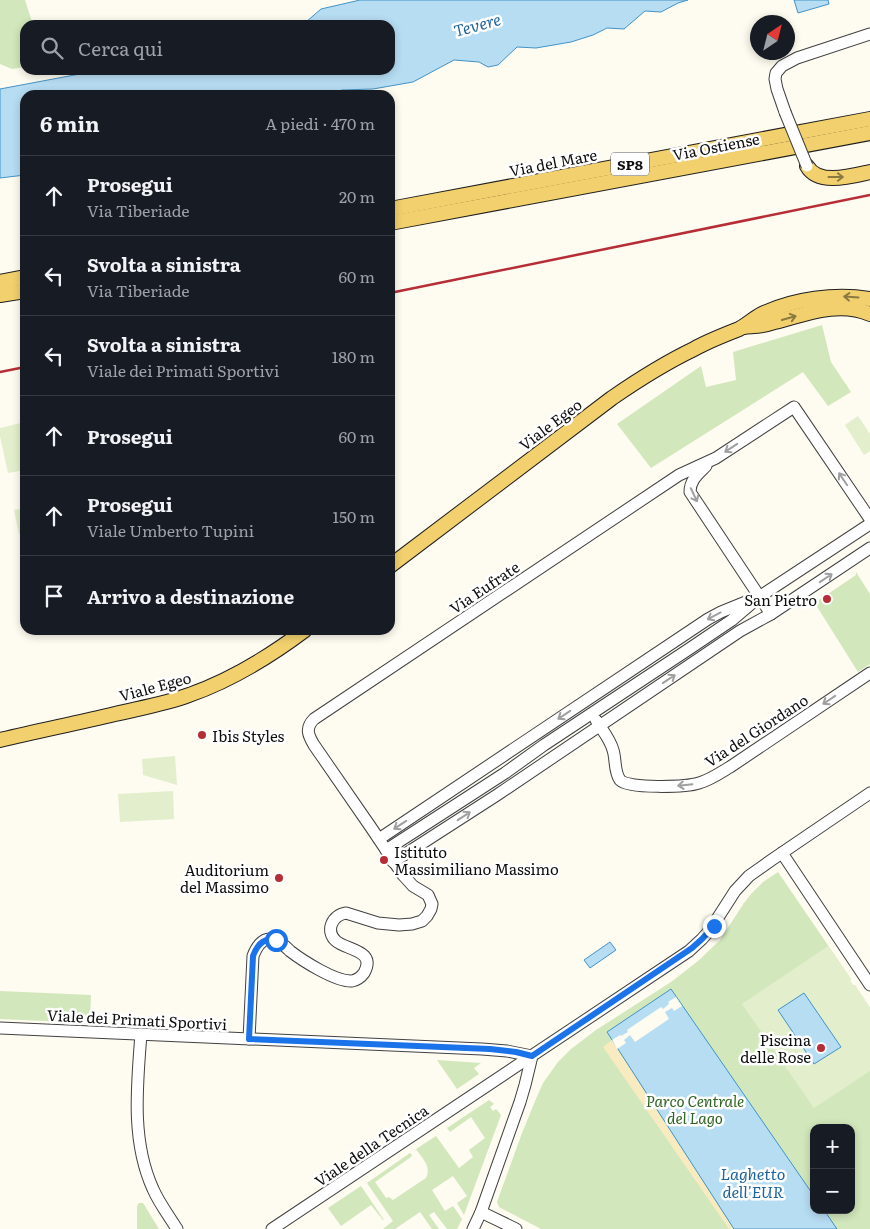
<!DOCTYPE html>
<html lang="it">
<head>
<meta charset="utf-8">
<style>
	:root { --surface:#171b24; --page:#20242c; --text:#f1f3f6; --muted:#9ea1a6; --line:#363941 }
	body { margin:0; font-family:Literata,serif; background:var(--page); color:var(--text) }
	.controls { position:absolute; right:15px; bottom:15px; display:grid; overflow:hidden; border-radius:10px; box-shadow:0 2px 8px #0003 }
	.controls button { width:45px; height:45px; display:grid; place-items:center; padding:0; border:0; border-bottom:1px solid var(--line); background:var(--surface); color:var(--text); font:25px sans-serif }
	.compass { position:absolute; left:750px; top:15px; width:45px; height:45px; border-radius:50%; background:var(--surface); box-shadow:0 2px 8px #0003; rotate:35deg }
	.stop { position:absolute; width:15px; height:15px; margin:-11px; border:4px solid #1a73e8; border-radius:50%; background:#fff }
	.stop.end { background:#1a73e8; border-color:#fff; box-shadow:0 1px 5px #0008 }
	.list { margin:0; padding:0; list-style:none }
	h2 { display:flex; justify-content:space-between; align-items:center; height:65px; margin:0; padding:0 20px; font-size:21px }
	h2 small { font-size:16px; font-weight:400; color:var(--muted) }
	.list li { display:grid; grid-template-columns:32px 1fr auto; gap:15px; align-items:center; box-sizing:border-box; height:80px; padding:0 20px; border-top:1px solid var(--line) }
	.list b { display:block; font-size:19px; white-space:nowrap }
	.list p { margin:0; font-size:16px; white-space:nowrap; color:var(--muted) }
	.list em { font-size:16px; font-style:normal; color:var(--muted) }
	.icon { flex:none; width:28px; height:28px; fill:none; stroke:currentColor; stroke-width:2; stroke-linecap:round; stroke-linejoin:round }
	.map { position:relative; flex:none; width:870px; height:1229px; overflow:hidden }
	.search { position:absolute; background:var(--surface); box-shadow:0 2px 8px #0003; left:20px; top:20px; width:375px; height:55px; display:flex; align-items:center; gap:12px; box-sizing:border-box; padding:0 18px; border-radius:15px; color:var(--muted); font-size:19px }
	.panel { position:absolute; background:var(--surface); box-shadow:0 2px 8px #0003; left:20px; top:90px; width:375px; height:545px; border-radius:15px }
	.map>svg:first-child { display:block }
	.green { fill:#d2e7bb; fill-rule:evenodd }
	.sand { fill:#f7ebbf }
	.pitch { fill:#e3efcc }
	.water { fill:#b7ddf3; stroke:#4293c6 }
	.pier { fill:#fefbf0 }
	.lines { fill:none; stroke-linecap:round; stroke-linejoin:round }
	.minor-casing { stroke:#414141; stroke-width:13 }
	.major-casing { stroke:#1f1f1f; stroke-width:16 }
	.minor { stroke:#fff; stroke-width:11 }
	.major { stroke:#f1d06d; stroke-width:14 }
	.rail { stroke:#b72d35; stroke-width:2.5 }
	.minor-bridge-casing { stroke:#414141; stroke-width:13; stroke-linecap:butt }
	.minor-bridge { stroke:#fff; stroke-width:11 }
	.oneway { stroke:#8b7942 }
	.oneway2 { stroke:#9f9f9f }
	.route { stroke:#1a73e8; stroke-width:6 }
	.poi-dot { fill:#b72d35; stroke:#fff; stroke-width:2 }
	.labels { text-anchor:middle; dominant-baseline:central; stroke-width:5; stroke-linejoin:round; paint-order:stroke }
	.shield { fill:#fff; stroke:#565656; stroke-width:1 }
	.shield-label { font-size:14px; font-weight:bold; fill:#0e0e0e }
	.street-label { font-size:15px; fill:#0e0e0e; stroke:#fff }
	.poi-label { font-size:15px; fill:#0e0e0e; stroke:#fff; text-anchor:end }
	.park-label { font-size:15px; font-style:italic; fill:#2f6321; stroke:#fff }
	.water-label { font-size:16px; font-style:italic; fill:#1d649a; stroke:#fff }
</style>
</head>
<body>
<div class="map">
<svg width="870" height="1229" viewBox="0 0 870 1229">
	<rect width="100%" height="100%" fill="#fefbf0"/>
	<g class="green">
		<path d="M0,0H25L33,25H25V67L12,69L0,64Z"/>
		<path d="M822,325L831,362L851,392L828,406L803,372L651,468L617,424L701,366L706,387L736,380L733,352Z"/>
		<path d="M856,572L870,594V664L858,672L811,597L816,602L856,575Z"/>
		<path d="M778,872L851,979L850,981L853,985H855L870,1008V1229H541L499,1207L497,1202L522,1133L536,1099L543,1083L558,1062L571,1049L596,1030L671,982L698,961L720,940L744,903L751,894L763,882ZM814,1128H851V1210H814Z"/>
		<path d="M0,991L91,995L90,1023L0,1019Z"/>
		<path d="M437,1060L481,1063L474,1068L479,1074L457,1089Z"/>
		<path d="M489,1100L494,1104L490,1107L493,1111L496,1109L501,1115L464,1215L457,1203L467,1196L453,1176L432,1190L445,1211L453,1206L462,1219L457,1229H447L434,1212L429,1215L439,1229H432L420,1212L395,1229H383L393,1221L367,1183L410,1153L412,1155L411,1157L375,1182L386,1198L389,1197L393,1200L426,1178C432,1167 422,1158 416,1149L436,1136L459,1168L473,1157L469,1150L485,1138L471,1117L450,1132L447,1128Z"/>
		<path d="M361,1186L384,1220H383L371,1205L341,1226L328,1208Z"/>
		<path d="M139,1203H143L159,1229H137V1206Z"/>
	</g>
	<path class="sand" d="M612,1040L734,1229H729L603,1047Z"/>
	<g class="pitch">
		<path d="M858,416L870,434V451L864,455L845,425Z"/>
		<path d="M25,422V470L8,473L0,436V428Z"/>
		<path d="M25,508V533L19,534L14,510Z"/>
		<path d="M175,756L177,785L143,775L142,759Z"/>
		<path d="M173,791L174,819L120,822L118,794Z"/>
		<path d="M828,946L851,979L850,981L853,985H855L870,1008V1071L814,1108L742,1004Z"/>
	</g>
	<g class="water">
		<path d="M360,0H688L678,3L661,12L645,11L624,29L607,28L593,35L571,42L536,48L517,47L498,65L488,67L479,62L454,60L413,82L373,89L342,90L326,95H25V175L0,178V89L101,70H390V25H248L306,22L321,9Z"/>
		<path d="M794,0H828L829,4L798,13Z"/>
		<path d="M610,942L616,950L590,968L584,960Z"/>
		<path d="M671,989L814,1196V1210H824L837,1229H734L607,1032Z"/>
		<path d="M804,993L841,1047L814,1064L778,1010Z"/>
	</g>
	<path class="pier" d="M676,997L682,1006L674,1011L672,1008L665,1012L669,1019L635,1042L630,1035L624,1040L626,1043L617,1049L612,1040L620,1035L621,1036L628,1032L627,1030L661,1007L663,1009L669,1004L668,1002Z"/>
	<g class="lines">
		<g class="minor-casing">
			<g id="minor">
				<path d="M785,112L777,89L775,79L776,73L782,66L797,58L870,34"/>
				<path d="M706,466C698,474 690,480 690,492L771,614"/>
				<path d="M596,720C602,730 610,739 613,750C616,759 614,772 620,780C628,789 687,787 699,783C710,780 720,773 730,767L870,673"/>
				<path d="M379,839L708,619L721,612L748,601"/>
				<path d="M386,850L505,773L544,745L689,649L732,620L759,597L870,524"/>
				<path d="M782,853L870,985"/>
				<path d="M393,862L497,795L740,631L771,614L870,548"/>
				<path d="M0,1028L482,1049L507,1051L532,1056"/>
				<path d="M141,1034C137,1086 131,1141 153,1189C159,1203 169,1216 177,1229"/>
				<path d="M249,1039L253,956C256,948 262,938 271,939C279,940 285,946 290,951C303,961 336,982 352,981C357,980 361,977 364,973C377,950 346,950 336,941C325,931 332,915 346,913L378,923L399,925L412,924L422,921L427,916L431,909L432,904L428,895L413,886L403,875L370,826L314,745C308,735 305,728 314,719L679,475L716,458L794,407L870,519"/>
				<path d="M481,1212L516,1229"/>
				<path d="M272,1229L689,951L702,939L710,930L735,891L749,876L773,859L870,793"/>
				<path d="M473,1229L481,1212L520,1102L525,1085L532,1056"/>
			</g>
		</g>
		<g class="major-casing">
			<g id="major">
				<path d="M807,166C818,186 852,176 870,172"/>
				<path d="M390,209L870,119"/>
				<path d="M390,223L870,133"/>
				<path d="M0,282L25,277"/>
				<path d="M0,295L25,291"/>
				<path d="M744,327C753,326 763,326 771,323C804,315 837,300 870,314"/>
				<path d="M390,566L612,398C638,380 665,363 694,349C708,341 724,335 739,329C747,325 754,318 762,314C793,299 836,293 870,299"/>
				<path d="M0,740C38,731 77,723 115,714C140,708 165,704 189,695C232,680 269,657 305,630"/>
			</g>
		</g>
		<use href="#minor" class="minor"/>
		<use href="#major" class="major"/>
		<g class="rail">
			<path d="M390,293L870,195"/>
			<path d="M0,372L25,367"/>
		</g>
		<g class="minor-bridge-casing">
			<path id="minor-bridge" d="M785,112L807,166"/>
		</g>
		<use href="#minor-bridge" class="minor-bridge"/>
	</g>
	<defs><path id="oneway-shaft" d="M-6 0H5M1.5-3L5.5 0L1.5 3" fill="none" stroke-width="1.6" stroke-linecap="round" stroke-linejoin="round" transform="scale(1.25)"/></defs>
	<g class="oneway">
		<use href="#oneway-shaft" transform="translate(836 177)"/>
		<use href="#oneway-shaft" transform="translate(851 297) rotate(-176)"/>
		<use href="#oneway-shaft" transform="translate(789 318) rotate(-16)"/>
	</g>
	<g class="oneway2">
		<use href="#oneway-shaft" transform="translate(731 448) rotate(147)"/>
		<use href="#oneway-shaft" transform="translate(843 479) rotate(-124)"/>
		<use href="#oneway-shaft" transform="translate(694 495) rotate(65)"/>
		<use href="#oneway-shaft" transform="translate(826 578) rotate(-34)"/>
		<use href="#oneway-shaft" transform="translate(714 616) rotate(152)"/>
		<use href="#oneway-shaft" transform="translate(669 679) rotate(-34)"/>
		<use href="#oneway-shaft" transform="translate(829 700) rotate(146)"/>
		<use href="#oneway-shaft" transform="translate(564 715) rotate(146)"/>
		<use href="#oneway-shaft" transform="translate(685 785) rotate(174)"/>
		<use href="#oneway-shaft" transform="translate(464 816) rotate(-33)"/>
		<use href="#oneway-shaft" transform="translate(400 825) rotate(147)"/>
	</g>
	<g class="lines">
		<path class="route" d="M276,940C264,937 257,945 253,956L249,1039L490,1049L516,1052L532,1056L692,948L702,939L714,926"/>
	</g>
	<g class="poi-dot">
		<circle cx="827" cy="599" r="5"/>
		<circle cx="202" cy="735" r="5"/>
		<circle cx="384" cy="860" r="5"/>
		<circle cx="279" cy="878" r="5"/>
		<circle cx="821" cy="1048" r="5"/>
	</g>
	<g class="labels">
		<rect class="shield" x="611" y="152.5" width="38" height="23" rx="4"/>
		<g class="shield-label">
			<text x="630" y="164">SP8</text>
		</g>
		<g class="street-label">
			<text transform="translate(716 146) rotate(-11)">Via Ostiense</text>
			<text transform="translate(553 162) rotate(-11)">Via del Mare</text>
			<text transform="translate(550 424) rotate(-37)">Viale Egeo</text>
			<text transform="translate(484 587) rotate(-34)">Via Eufrate</text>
			<text transform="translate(155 686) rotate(-15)">Viale Egeo</text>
			<text transform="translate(756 730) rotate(-33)">Via del Giordano</text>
			<text transform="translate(137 1019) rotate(3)">Viale dei Primati Sportivi</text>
			<text transform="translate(371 1145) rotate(-34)">Viale della Tecnica</text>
		</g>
		<g class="poi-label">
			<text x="817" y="599">San Pietro</text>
			<text x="212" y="735" text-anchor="start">Ibis Styles</text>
			<text x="394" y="851" text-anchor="start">Istituto<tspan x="394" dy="17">Massimiliano Massimo</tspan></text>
			<text x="269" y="869">Auditorium<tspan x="269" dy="17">del Massimo</tspan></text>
			<text x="811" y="1039">Piscina<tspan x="811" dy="17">delle Rose</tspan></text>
		</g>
		<g class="park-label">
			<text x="695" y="1100">Parco Centrale<tspan x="695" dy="17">del Lago</tspan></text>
		</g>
		<g class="water-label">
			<text transform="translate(477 24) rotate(-15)">Tevere</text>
			<text x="753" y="1173">Laghetto<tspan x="753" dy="18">dell'EUR</tspan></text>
		</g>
	</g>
</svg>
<div class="controls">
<button>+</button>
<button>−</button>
</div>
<svg class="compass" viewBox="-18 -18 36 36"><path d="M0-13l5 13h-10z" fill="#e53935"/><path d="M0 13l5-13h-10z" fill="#9ea1a6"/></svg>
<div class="stop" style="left:276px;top:940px"></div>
<div class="stop end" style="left:714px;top:926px"></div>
<div class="search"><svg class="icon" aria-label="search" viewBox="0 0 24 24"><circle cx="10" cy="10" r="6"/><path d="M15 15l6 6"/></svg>Cerca qui</div>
<section class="panel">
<h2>6 min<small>A piedi · 470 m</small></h2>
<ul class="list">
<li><svg class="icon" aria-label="ahead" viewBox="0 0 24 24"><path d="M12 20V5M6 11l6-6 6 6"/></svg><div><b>Prosegui</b><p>Via Tiberiade</p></div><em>20 m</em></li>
<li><svg class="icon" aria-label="left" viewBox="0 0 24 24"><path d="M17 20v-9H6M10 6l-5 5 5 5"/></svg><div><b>Svolta a sinistra</b><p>Via Tiberiade</p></div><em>60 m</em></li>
<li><svg class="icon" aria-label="left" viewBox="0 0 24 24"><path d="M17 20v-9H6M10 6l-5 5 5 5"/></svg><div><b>Svolta a sinistra</b><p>Viale dei Primati Sportivi</p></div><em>180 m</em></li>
<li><svg class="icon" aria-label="ahead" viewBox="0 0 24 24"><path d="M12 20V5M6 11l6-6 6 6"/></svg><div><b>Prosegui</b></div><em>60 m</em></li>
<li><svg class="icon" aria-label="ahead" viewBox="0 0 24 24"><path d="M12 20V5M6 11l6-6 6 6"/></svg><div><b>Prosegui</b><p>Viale Umberto Tupini</p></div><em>150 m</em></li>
<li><svg class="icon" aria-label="arrive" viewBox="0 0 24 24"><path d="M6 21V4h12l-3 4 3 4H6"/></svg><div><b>Arrivo a destinazione</b></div></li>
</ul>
</section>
</div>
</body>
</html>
